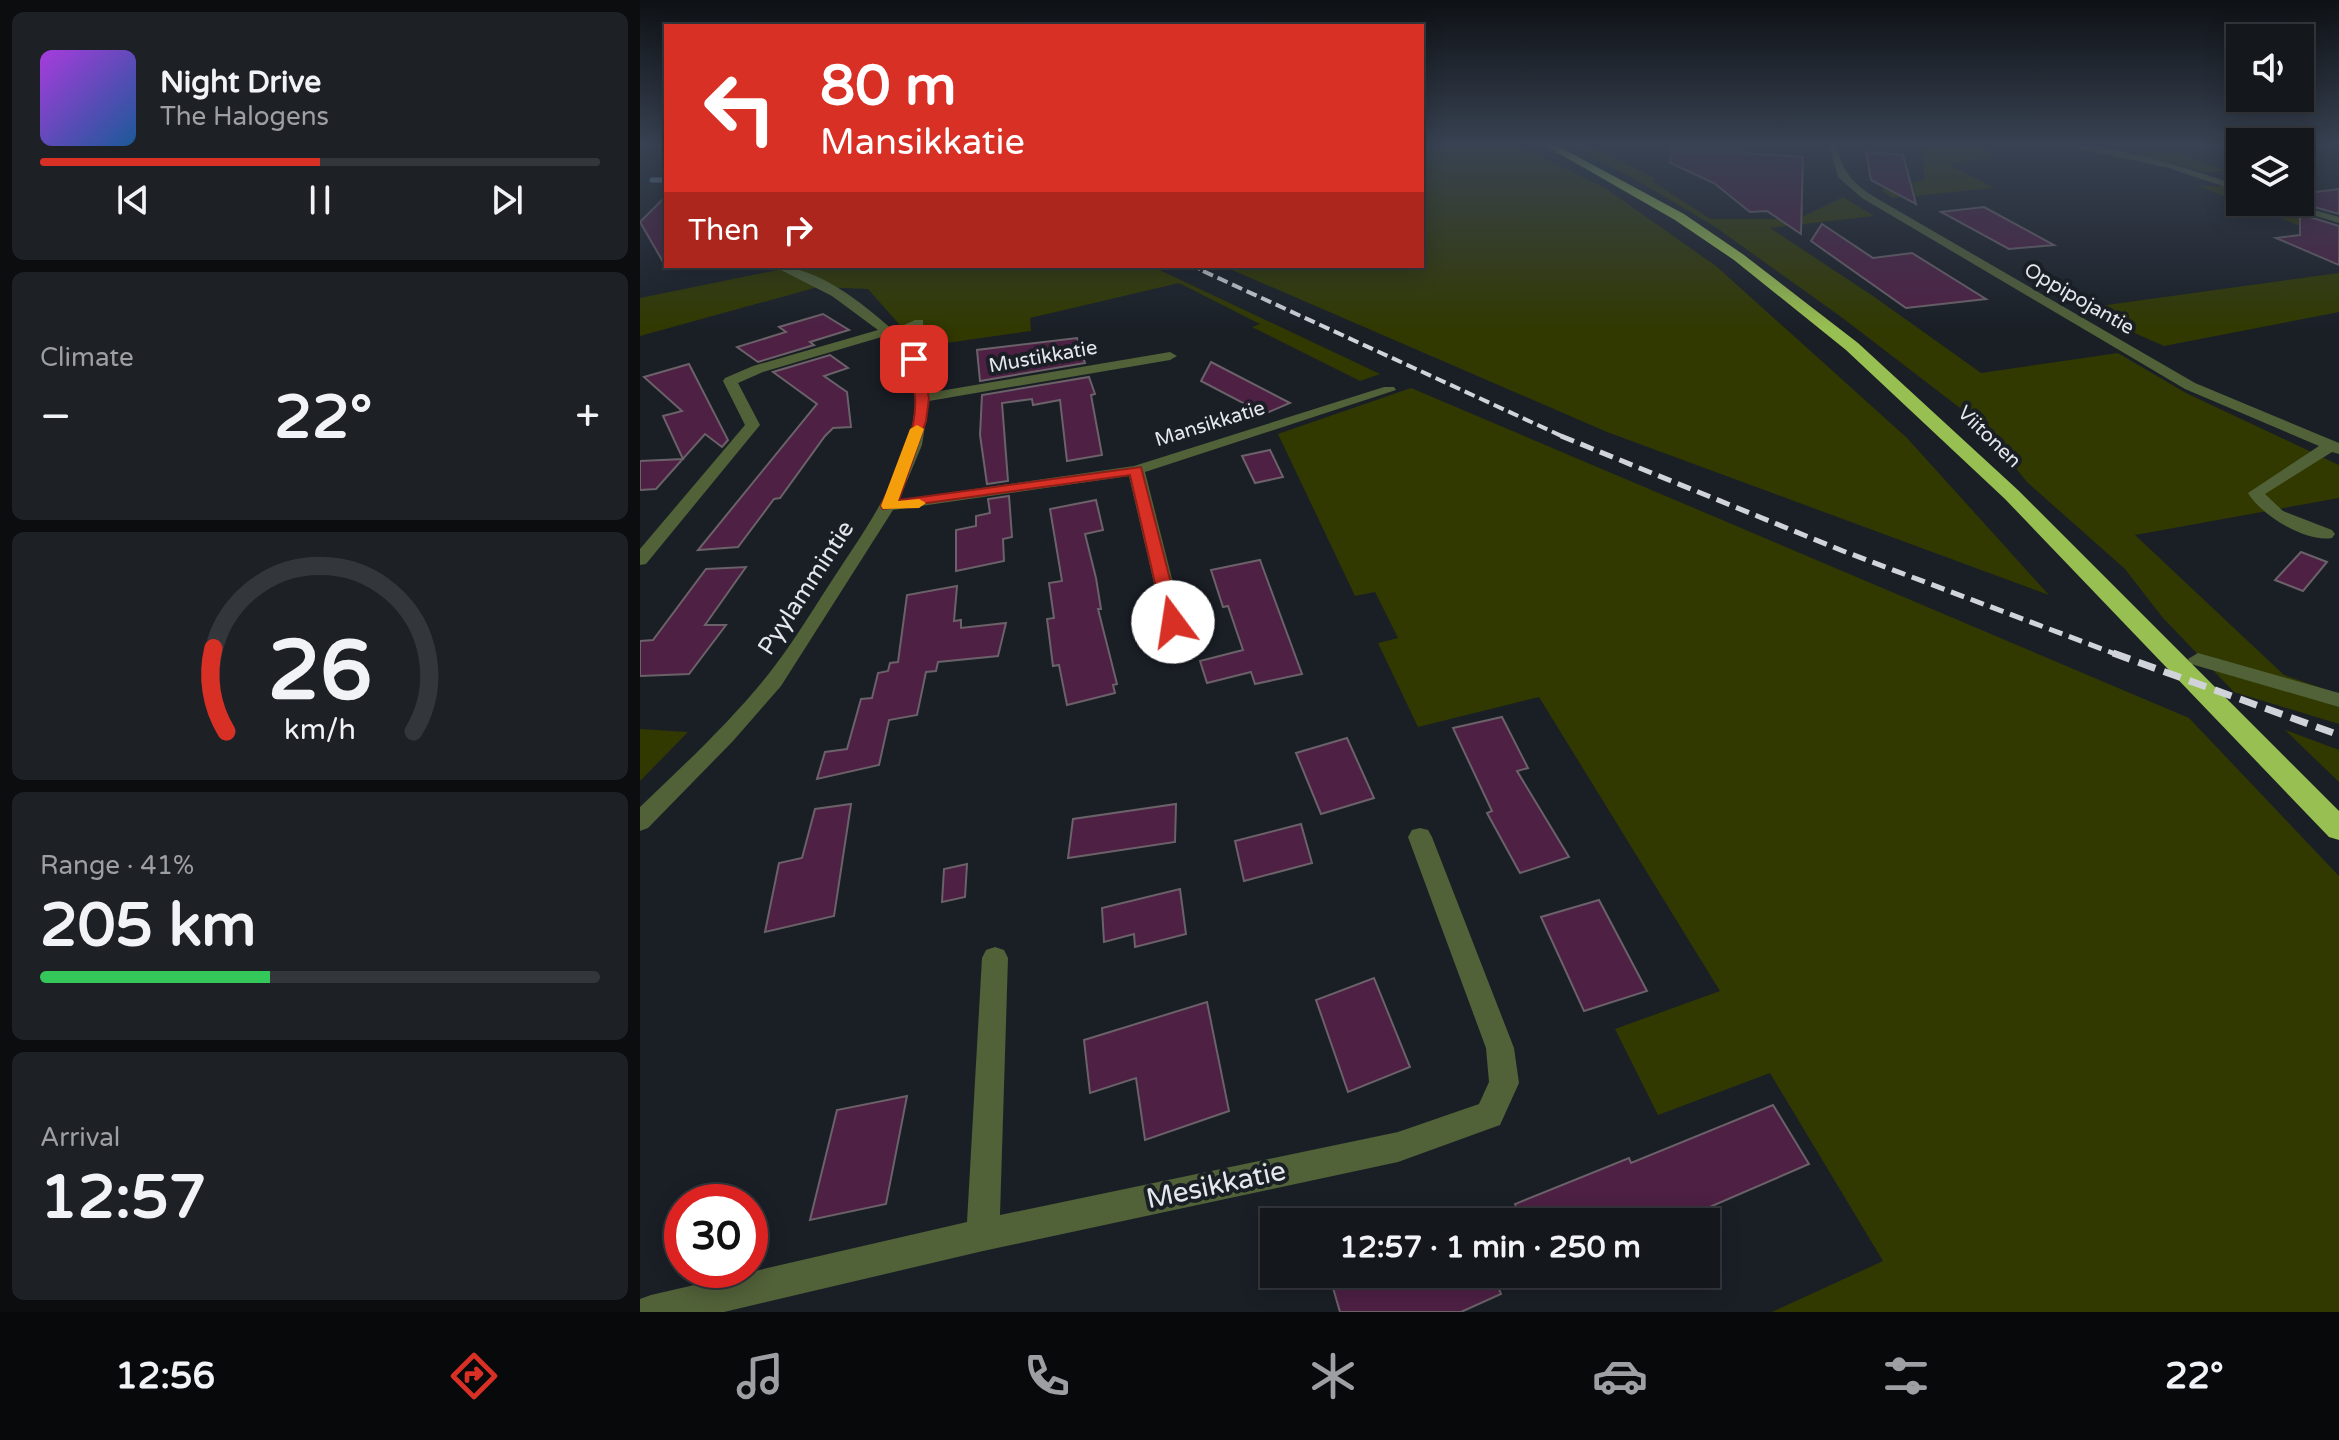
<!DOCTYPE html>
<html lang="en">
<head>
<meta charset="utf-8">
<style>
  body { margin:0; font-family:"Varela Round",sans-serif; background:#1d2025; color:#f1f3f6; height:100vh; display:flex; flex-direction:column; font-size:30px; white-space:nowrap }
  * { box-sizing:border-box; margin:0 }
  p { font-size:26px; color:#9d9fa3 }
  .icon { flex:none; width:44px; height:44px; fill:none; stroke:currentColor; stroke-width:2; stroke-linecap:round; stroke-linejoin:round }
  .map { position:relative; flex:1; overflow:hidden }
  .details { display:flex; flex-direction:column; gap:12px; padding:12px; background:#0b0d0f; width:640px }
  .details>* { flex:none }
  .banner { position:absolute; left:24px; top:24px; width:760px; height:244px; border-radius:0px; box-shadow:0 4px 20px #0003,0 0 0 2px #33363b; background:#d93025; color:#fff; overflow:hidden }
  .controls { position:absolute; left:1586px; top:24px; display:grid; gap:16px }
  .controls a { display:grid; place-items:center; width:88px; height:88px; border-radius:0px; background:#14171c; box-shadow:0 4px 20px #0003,0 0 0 2px #33363b; font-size:40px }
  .speed { position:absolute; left:24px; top:1184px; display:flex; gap:16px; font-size:40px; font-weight:700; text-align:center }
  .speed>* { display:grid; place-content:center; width:104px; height:104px; border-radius:50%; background:#14171c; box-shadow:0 4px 20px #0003,0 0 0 2px #33363b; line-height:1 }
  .speed .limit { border:12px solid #d22; background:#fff; color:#111 }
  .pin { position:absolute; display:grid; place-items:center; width:68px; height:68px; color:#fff; margin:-34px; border-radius:16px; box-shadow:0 4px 12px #0006 }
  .me { position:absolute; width:88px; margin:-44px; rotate:346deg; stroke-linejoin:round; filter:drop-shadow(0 0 6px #0008) }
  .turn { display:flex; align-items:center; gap:28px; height:168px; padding:0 24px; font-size:36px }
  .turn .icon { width:104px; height:104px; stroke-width:2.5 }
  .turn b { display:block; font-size:56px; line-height:68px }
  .then { display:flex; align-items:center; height:76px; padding:0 24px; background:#0003; gap:16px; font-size:30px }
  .big { font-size:60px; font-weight:700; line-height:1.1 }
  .details .widget { flex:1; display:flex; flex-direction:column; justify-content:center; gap:12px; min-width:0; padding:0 28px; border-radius:12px; background:#1d2025 }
  .details .dial { align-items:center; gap:0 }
  .dial svg { height:208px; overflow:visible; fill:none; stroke:#33363b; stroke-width:7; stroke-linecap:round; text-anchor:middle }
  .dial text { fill:#f1f3f6; stroke:none }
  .song { display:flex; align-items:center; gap:24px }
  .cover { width:96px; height:96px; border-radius:12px; background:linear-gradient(135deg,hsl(280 70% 55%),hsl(210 70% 35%)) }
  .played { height:8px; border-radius:4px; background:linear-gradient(90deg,#d93025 50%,#33363b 50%) }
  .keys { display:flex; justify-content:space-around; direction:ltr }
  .heat { display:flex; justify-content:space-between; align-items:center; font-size:44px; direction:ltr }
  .charge { height:12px; border-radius:6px; background:linear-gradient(90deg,#34c759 41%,#33363b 0) }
  .trip { position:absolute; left:620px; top:1208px; width:460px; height:80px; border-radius:0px; background:#14171c; box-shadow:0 4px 20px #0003,0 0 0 2px #33363b; font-weight:700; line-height:80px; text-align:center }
  .dock { display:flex; height:128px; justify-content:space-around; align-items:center; background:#08090b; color:#9d9fa3 }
  .dock .icon { width:56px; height:56px }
  .dock .on { color:#d93025 }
  .dock b { font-size:36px; color:#f1f3f6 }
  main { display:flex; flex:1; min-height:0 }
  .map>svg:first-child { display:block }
  .green { fill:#313901 }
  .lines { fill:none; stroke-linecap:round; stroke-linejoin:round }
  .stream { stroke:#7393b4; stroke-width:5 }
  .building { fill:#4d2044; stroke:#6b6168; stroke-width:2 }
  .minor { fill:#516138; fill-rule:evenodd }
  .highway { fill:#98bf51; fill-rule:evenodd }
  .rail-far3 { stroke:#d0d3d9; stroke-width:3; stroke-dasharray:8 4; stroke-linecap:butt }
  .rail-far2 { stroke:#d0d3d9; stroke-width:4; stroke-dasharray:11 5; stroke-linecap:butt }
  .rail-far1 { stroke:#d0d3d9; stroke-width:5; stroke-dasharray:14 7; stroke-linecap:butt }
  .rail { stroke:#d0d3d9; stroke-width:7; stroke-dasharray:18 9; stroke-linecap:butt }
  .route { fill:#d93025; stroke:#8d1f18; stroke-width:2 }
  .slow { fill:#f59e0b }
  .labels { text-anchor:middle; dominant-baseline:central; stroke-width:8; stroke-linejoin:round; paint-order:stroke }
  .far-street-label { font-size:20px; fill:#e4e7ed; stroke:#1a1f26 }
  .street-label { font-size:24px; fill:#e4e7ed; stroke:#1a1f26 }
  .near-street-label { font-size:28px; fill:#e4e7ed; stroke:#1a1f26 }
</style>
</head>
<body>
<main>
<section class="details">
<div class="widget">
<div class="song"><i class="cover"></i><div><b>Night Drive</b><p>The Halogens</p></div></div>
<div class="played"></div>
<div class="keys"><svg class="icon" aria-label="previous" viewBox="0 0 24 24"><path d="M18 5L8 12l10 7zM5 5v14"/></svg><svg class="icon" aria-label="pause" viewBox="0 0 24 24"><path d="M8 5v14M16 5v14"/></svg><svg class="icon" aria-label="next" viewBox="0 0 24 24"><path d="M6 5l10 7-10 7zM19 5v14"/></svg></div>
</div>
<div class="widget"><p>Climate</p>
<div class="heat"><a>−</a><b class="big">22°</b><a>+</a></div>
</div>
<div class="widget dial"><svg viewBox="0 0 100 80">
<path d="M14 69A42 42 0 1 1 86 69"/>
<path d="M14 69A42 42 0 0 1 9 37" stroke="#d93025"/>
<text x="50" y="56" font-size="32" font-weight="700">26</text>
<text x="50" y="72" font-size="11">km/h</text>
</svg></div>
<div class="widget"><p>Range · 41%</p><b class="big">205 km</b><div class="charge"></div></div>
<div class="widget"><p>Arrival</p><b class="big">12:57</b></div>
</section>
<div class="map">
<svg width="1699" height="1312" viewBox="0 0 1699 1312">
  <rect width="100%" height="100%" fill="#1a1f26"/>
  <!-- green -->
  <g class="green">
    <polygon points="782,146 879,146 965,188 1076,266 1267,438 1409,595 967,432 583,266 782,266"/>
    <polygon points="930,146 948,146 1015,178 1012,181 1070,219 1158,219 1203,197 1234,216 1130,228 1233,296 1341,373 1478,353 1546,393 1699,465 1699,498 1495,535 1644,675 1699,694 1699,724 1594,692 1523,618 1485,569 1387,482 1337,421 1200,316 1074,226 993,178"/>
    <polygon points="1283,146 1343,146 1358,156 1308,164 1354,188 1253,198 1241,190 1284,180"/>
    <polygon points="1523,150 1532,152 1588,171 1566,172 1494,154"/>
    <polygon points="1559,186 1582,186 1600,193 1600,202 1624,202 1665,218 1699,225 1699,252 1676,232"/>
    <polygon points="157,266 511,266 740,374 720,381 612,327 620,324 539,283 390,318 391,331 292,345 266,332 228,289 178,287 0,336 0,298"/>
    <polygon points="1699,273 1699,312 1524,346 1454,315 1452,307"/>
    <polygon points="771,388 1549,718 1699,876 1699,1312 1132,1312 1243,1261 1130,1073 1018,1115 975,1029 1080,991 899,697 778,727 738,643 758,638 735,592 715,596 638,434"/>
    <polygon points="0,729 48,732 0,781"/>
    <polygon points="1645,730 1699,750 1699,782"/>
  </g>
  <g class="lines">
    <!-- stream -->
    <polyline class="stream" points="12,180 26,180"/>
  </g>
  <!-- building -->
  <g class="building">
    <polygon points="1032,146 1103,146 1100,153 1163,157 1161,234 1127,211 1110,212 1074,183 1030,163"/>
    <polygon points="1226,152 1263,155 1276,204 1231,180"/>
    <polygon points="1699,189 1699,214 1660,203 1660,194"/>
    <polygon points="26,196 26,267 0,222"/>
    <polygon points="1344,207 1414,245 1369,249 1301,212"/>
    <polygon points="1660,214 1699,226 1699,265 1636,238 1660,235"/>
    <polygon points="1182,224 1233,258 1272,253 1346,299 1266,308 1171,241"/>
    <polygon points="183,314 209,330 170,342 174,345 118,362 97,347 146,332 139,327"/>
    <polygon points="437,338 445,363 340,381 337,350"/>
    <polygon points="190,355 208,368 184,376 207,392 211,427 193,428 185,436 140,498 134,499 98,547 58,550 177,404 133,372"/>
    <polygon points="571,362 650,403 624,414 561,381"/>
    <polygon points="49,364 88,440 82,447 65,434 16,489 0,490 0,461 43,459 23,416 42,411 4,377"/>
    <polygon points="449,377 455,394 451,395 462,455 427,461 420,400 393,405 392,399 362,403 368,481 347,484 340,435 342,395"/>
    <polygon points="630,450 643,477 615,483 602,456"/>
    <polygon points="369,496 372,537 363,539 364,561 316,571 316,530 336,526 336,516 350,513 348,499"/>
    <polygon points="456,500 463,530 445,534 456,578 461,609 458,609 477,684 473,685 475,693 427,705 419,665 413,666 407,619 414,618 409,583 422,581 410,509"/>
    <polygon points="1661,552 1687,562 1663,591 1635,580"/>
    <polygon points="620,560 662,674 615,684 611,672 567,683 560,661 603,650 588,606 583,607 571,570"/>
    <polygon points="106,567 65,625 86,625 49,674 0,676 0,641 13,640 66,569"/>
    <polygon points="317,586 314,621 321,620 321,628 366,623 358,656 298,662 296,671 286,672 277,715 249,720 239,765 177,779 185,752 207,749 221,699 232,698 238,673 248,671 250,663 258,662 267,595"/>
    <polygon points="862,717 888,768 877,771 929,857 880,873 847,813 852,811 813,728"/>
    <polygon points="707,738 734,798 681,814 656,753"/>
    <polygon points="211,804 194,916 125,932 139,863 162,858 175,809"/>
    <polygon points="536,804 535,842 428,858 433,819"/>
    <polygon points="661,824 672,863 604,881 595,841"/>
    <polygon points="327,864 325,897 302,902 304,869"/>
    <polygon points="540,889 546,934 495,947 494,934 464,942 462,908"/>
    <polygon points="959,900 1007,991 944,1011 901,917"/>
    <polygon points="734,978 770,1067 708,1092 676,1000"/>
    <polygon points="567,1002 589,1111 505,1140 496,1078 450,1093 444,1040"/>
    <polygon points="267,1096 246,1204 170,1220 197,1110"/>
    <polygon points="1133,1105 1169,1164 1035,1222 882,1222 875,1204 989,1158 991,1163"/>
    <polygon points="689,1274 853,1274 861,1294 821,1312 700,1312"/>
  </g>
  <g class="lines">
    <!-- minor -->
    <g class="minor">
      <path d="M1189 146H1197C1203 179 1222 190 1250 206L1555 383 1699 443V454L1692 452 1625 494 1643 511 1692 530 1695 534 1692 538C1666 543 1621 515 1608 493L1679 446 1545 389 1222 198 1198 177Z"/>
      <path d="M1427 146C1485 146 1545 168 1600 186V192L1529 168Z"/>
      <polygon points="1630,202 1646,202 1699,217 1699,223"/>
      <path d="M133 266C177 266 221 302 253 330L275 320H283V326L261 336 280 357 288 393 530 352 537 356 530 360 289 401 282 445 259 500 494 466 744 387H754L756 390 505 472 543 622 533 628 523 622 489 476 253 510 141 686 93 741 8 828 0 831V807C44 765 89 723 127 676 150 647 169 616 189 585 226 527 301 430 266 357 262 348 252 342 245 336L123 372 98 383 120 425 6 564 0 565V549L105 425 83 381 85 378 113 366 238 330 192 296Z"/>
      <polygon points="1558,653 1699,693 1699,707 1551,664 1548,659"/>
      <polygon points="780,828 788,830 792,837 874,1048 879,1083 860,1125 758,1162 343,1251 84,1312 0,1312 0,1299 11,1295 327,1222 342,958 346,950 355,947 364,950 368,958 360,1215 758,1132 839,1104 849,1082 846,1048 768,837 772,830"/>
    </g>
    <!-- highway -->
    <polygon class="highway" points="906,146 918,146 1044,214 1104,255 1218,343 1379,491 1699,811 1699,840 1689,837 1365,499 1206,350 1094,260 1035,220"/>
    <!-- rail-far3 -->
    <polyline class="rail-far3" points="553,266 567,273"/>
    <!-- rail-far2 -->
    <polyline class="rail-far2" points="563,271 926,438"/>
    <!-- rail-far1 -->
    <polyline class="rail-far1" points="921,436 1203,551 1478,655"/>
    <!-- rail -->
    <polyline class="rail" points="1473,653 1699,735"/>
  </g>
  <!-- sky -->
  <linearGradient id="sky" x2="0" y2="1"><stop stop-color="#0e1115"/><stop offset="0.44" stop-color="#384252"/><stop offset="1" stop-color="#384252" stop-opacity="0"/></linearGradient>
  <rect width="1699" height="329" fill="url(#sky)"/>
  <!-- route -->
  <path class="route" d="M274 355 280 359 289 398 286 421 259 500 501 467 541 622 539 626H526L524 622 490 475 243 509 241 506C255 474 278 433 275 397 274 384 270 371 267 359Z"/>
  <!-- slow -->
  <polygon class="slow" points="277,425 284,429 258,501 279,499 286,503 279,508 243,509 241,506 270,429"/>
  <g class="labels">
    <!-- far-street labels -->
    <g class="far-street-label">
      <text transform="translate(1439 299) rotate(30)">Oppipojantie</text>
      <text transform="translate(403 357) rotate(-10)">Mustikkatie</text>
      <text transform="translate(570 424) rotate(-17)">Mansikkatie</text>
      <text transform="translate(1349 437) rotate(44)">Viitonen</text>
    </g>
    <!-- street labels -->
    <g class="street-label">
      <text transform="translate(166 588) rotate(-57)">Pyylammintie</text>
    </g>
    <!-- near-street labels -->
    <g class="near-street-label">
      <text transform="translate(576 1185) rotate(-12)">Mesikkatie</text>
    </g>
  </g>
</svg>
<div class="controls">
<a><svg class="icon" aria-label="sound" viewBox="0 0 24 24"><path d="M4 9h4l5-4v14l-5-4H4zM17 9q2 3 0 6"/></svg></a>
<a><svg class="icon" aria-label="layers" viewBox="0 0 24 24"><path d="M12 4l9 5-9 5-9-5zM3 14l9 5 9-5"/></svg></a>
</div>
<div class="speed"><div class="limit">30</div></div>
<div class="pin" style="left:274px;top:359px;background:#d93025"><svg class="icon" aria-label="arrive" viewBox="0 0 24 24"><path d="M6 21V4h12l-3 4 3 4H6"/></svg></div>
<svg class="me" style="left:533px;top:622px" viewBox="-20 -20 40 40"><circle r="19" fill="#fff"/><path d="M0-13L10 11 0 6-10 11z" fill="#d93025"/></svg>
<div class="trip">12:57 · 1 min · 250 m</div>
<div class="banner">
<div class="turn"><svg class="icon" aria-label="left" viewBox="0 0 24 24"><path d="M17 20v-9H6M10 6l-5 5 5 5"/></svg><div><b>80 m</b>Mansikkatie</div></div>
<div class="then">Then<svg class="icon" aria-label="right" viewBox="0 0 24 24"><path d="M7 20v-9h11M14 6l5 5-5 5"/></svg></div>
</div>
</div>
</main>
<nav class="dock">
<b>12:56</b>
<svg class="icon on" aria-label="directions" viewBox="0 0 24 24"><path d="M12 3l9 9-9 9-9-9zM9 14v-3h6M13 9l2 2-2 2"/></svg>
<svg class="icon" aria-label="music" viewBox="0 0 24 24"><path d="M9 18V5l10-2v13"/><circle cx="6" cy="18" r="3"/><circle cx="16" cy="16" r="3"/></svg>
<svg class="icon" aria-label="phone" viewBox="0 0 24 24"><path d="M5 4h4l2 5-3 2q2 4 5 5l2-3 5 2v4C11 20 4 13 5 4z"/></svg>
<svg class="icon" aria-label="climate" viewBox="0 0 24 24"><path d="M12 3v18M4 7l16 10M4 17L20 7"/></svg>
<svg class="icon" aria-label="car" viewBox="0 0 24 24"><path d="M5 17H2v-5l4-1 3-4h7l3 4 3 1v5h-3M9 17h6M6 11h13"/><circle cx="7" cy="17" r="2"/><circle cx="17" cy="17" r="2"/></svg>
<svg class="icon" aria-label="filters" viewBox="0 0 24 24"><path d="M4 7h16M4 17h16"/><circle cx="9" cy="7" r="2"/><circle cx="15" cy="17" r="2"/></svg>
<b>22°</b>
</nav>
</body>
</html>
